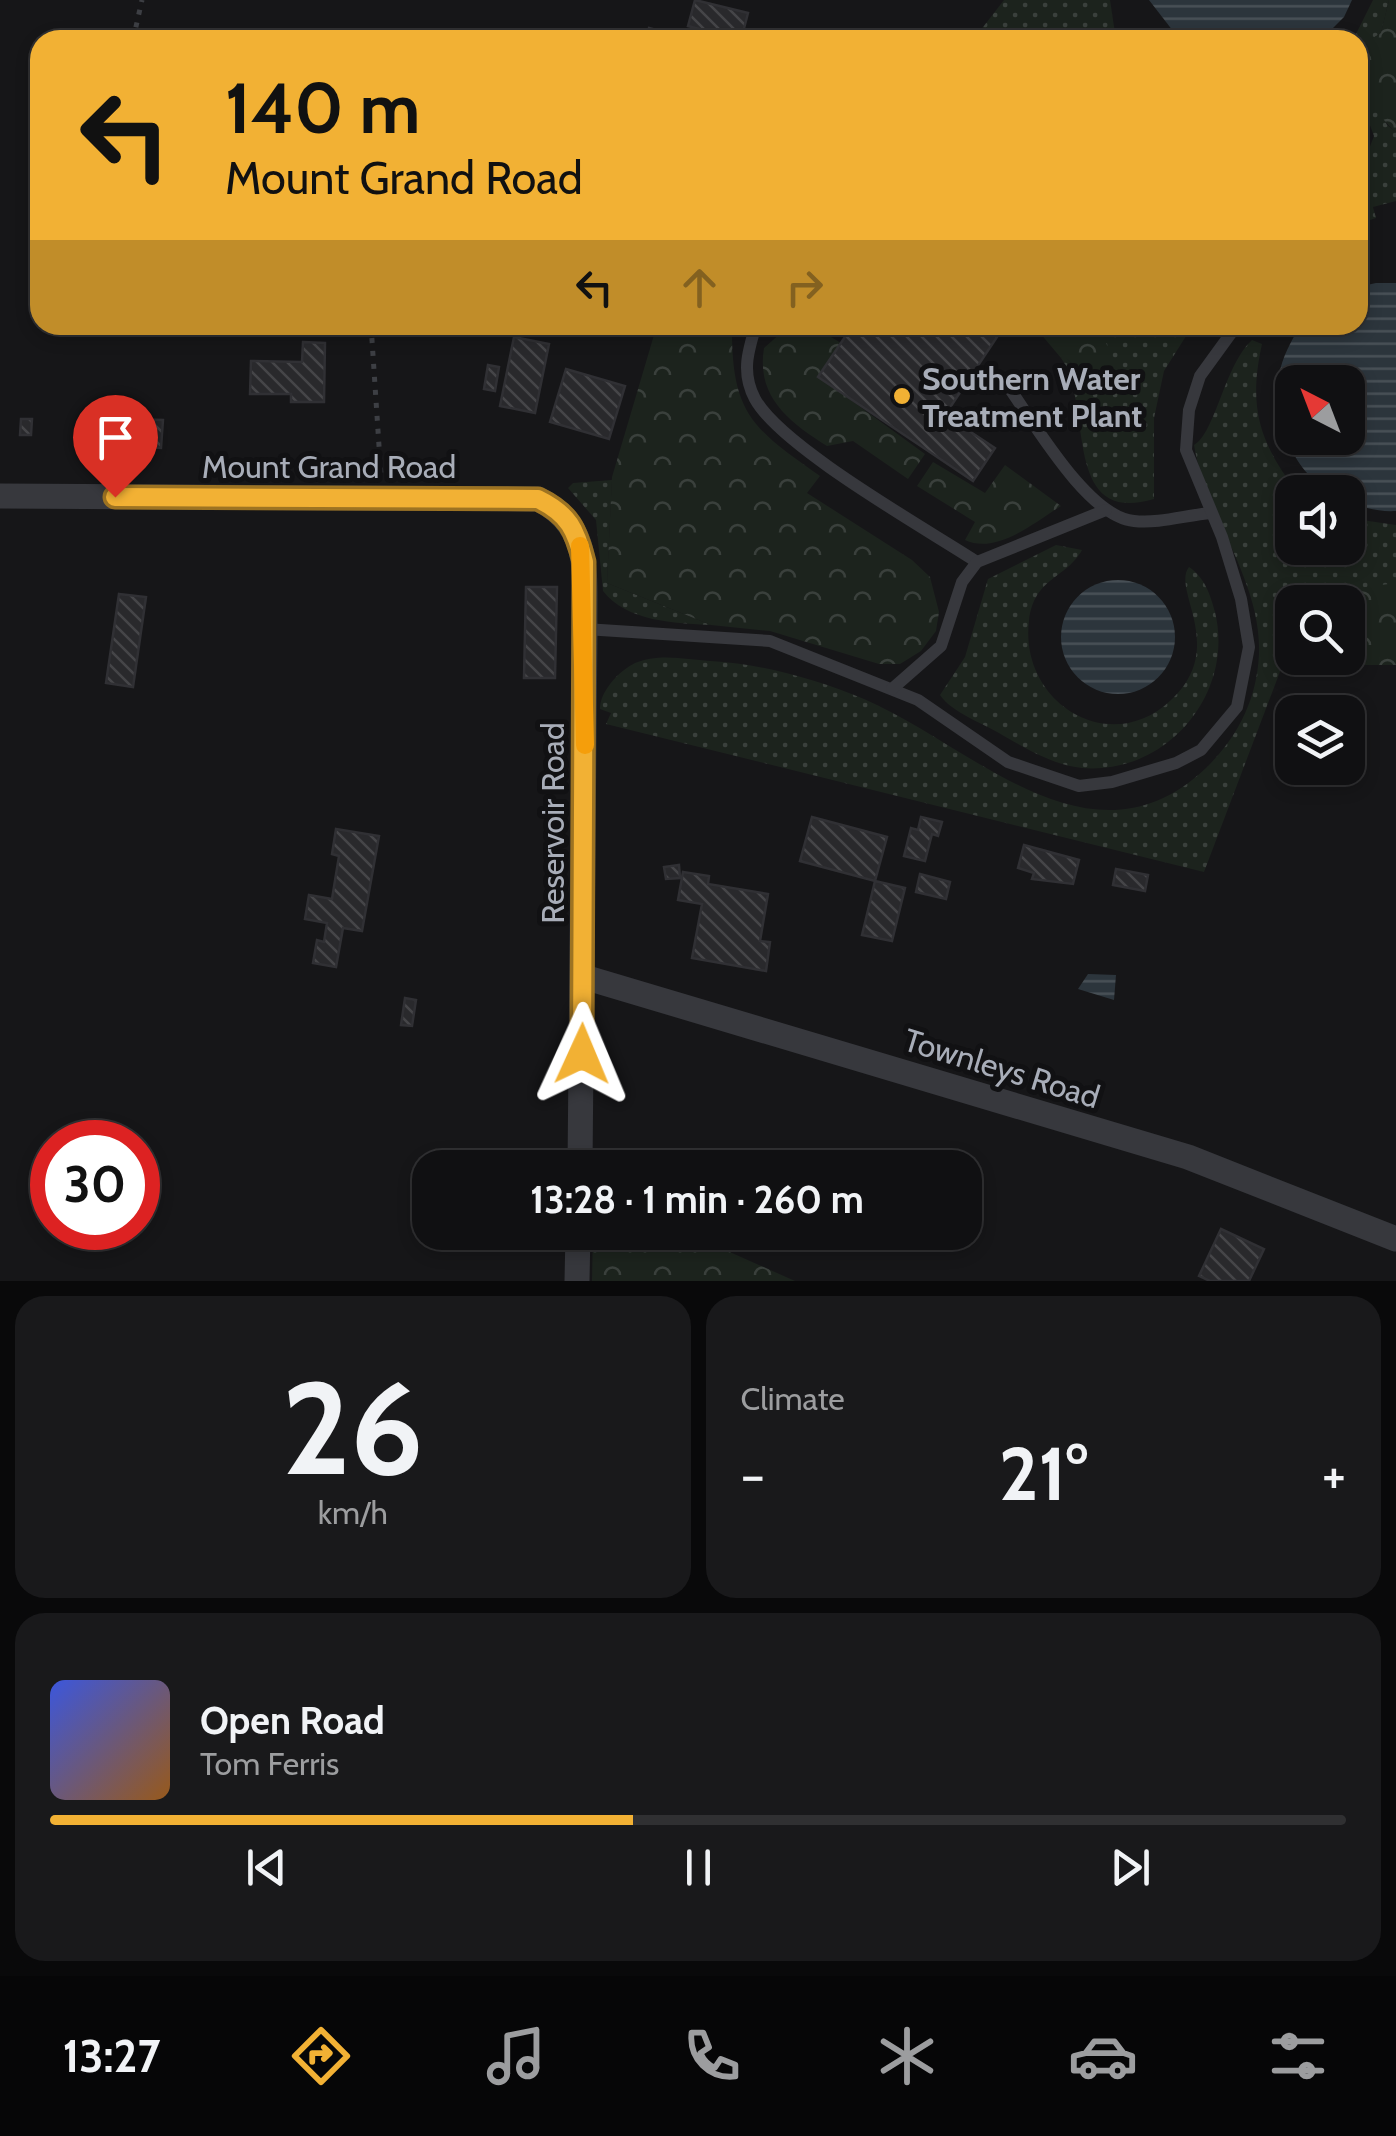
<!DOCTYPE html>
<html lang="en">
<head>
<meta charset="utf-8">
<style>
  body { margin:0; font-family:Cabin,sans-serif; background:#19191b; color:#f1f3f6; height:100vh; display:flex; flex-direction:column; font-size:38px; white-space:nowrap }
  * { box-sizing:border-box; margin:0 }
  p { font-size:32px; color:#9c9d9f }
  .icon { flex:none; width:55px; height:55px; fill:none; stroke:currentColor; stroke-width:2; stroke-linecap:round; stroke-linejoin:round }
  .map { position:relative; height:1281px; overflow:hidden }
  .sheet { display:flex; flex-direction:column; gap:15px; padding:15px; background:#09090a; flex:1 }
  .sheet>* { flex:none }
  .top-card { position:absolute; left:30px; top:30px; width:1338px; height:305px; border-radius:30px; box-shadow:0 5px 15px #0003,0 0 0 2px #303032; background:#f2b134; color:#111; overflow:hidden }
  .needle { width:65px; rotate:318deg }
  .fabs { position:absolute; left:1275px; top:365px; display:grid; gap:20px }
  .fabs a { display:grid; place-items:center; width:90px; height:90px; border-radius:20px; background:#101012; box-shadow:0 5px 15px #0003,0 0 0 2px #303032; font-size:50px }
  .speed { position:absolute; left:30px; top:1120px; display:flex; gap:20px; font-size:50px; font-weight:700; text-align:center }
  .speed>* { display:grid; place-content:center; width:130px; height:130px; border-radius:50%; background:#101012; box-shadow:0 5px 15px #0003,0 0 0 2px #303032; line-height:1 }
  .speed .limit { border:15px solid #d22; background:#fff; color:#111 }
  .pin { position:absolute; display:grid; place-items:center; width:85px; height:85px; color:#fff; margin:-102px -42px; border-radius:50% 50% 50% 0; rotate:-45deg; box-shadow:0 0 10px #0007 }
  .pin .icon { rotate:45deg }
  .me { position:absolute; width:110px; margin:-55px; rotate:1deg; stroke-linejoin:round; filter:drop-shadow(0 0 8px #0008) }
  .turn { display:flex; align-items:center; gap:35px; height:210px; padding:0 30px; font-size:45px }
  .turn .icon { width:130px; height:130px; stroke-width:2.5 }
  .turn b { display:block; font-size:70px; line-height:85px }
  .lanes { display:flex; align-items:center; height:95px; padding:0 30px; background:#0003; justify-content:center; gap:50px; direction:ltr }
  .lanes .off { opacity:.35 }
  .big { font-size:75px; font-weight:700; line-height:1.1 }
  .sheet .widget { flex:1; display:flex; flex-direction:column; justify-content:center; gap:15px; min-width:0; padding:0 35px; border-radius:30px; background:#19191b }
  .sheet .dial { align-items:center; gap:0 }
  .dial b { font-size:130px; line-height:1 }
  .song { display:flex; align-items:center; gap:30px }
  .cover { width:120px; height:120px; border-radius:15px; background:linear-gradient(135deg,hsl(230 70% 55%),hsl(30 70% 35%)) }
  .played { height:10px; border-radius:5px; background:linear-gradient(90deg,#f2b134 45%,#303032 45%) }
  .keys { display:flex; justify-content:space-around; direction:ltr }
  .heat { display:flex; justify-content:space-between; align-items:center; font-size:55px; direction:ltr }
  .sheet .tiles { flex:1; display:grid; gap:15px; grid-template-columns:1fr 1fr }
  .widget:last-child { grid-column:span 2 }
  .trip { position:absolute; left:412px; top:1150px; width:570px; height:100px; border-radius:30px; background:#101012; box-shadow:0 5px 15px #0003,0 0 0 2px #303032; font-weight:700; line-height:100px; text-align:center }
  .tab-bar { display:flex; height:160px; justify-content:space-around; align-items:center; background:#060607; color:#9c9d9f }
  .tab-bar .icon { width:70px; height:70px }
  .tab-bar .current { color:#f2b134 }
  .tab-bar b { font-size:45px; color:#f1f3f6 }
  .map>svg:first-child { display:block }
  .green { fill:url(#green-dots) }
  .forest { fill:url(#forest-crowns) }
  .water { fill:url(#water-rules); fill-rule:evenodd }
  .building { fill:url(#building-back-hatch); stroke:#303034; stroke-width:2.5 }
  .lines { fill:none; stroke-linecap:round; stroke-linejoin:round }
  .path { stroke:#3d3f44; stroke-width:5; stroke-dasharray:5 8; stroke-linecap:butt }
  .lane { stroke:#37383d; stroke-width:12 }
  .street { stroke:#37383d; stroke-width:25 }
  .route-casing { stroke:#9d7322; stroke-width:25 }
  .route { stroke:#f2b134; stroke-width:18 }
  .slow { stroke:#f59e0b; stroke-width:18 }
  .poi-dot { fill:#f2b134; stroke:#111113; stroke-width:4 }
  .labels { text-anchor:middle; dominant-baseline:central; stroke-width:10; stroke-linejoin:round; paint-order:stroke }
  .poi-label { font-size:32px; font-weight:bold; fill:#a8adb8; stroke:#111113; text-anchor:start }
  .street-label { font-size:32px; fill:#a8adb8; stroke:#111113 }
</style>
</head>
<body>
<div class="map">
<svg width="1396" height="1281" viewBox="0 0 1396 1281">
  <defs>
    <pattern id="green-dots" width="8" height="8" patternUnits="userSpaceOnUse" patternTransform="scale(2.5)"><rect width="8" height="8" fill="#1c231d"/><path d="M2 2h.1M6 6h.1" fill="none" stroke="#3a403c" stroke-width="1.8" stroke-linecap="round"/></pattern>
    <pattern id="forest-crowns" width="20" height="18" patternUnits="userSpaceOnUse" patternTransform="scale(2.5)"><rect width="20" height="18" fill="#1c231d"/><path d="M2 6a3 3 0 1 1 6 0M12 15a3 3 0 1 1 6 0" fill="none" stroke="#3a403c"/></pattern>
    <pattern id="water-rules" width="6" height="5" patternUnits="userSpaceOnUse" patternTransform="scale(2.5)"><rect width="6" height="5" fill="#2c353c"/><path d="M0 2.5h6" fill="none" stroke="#485056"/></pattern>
    <pattern id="building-back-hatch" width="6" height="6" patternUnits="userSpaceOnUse" patternTransform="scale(2.5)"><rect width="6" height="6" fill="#29292c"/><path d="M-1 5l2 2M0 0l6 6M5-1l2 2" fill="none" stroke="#454548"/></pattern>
  </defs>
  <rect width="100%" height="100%" fill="#161618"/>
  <!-- green -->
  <g class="green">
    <polygon points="1004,0 1110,0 1116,40 973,40"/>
    <polygon points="1373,0 1389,0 1381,33 1358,48 1358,40 1353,40"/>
    <polygon points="1358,66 1387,125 1396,132 1396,201 1373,207 1376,218 1358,224 1358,149 1369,149 1374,136 1358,93"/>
    <path d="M1100 325H1193L1164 371 1154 418V499C1060 527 1094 403 1061 358L1064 355 1080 373 1105 334Z"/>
    <path d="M1252 340 1262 344C1248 407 1259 442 1297 492H1292V548H1348V518L1396 525V584L1310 595 1307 602H1292V640L1204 872 606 724 611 713 600 709C600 691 619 671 635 663 658 653 686 659 710 661 763 664 815 679 864 699 972 745 1091 877 1206 768 1238 737 1257 699 1259 654 1262 581 1206 516 1194 445 1215 434 1225 364 1252 340Z"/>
    <path d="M612 480 607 583 711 625C675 623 627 622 603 591L596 520 568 488 573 483Z"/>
    <path d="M1056 545 1082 550C1066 579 1034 577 1029 621 1019 702 1109 759 1171 700 1228 647 1171 590 1189 567 1205 578 1210 594 1215 612 1235 694 1166 775 1082 768 1053 765 1029 750 1004 736 985 724 952 713 940 695L965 657 988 579Z"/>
  </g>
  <!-- forest -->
  <g class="forest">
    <path d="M1389 0H1396V132C1374 115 1357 75 1358 47L1381 33Z"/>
    <path d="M657 325H732C731 414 753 429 820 476L807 493 912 560 930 577 939 612 936 631 921 651 900 664H879L770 631 711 625 607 583 612 477Z"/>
    <path d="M790 325 816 328 841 343 819 377 925 454 908 479 853 441 827 446C789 422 756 397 764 348Z"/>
    <polygon points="1045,325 1100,325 1112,360 1103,376 1090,380 1064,356 1061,358 1040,333"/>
    <path d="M933 462 985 493 1005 465 1061 506C1035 522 997 555 965 540L975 522 917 486Z"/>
    <polygon points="1396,583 1396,665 1283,665 1292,640 1292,658 1348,658 1348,602 1307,602 1310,595"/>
    <polygon points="593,1232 687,1233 795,1281 592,1281"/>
  </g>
  <!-- water -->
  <g class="water">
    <polygon points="1149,0 1352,0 1344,17 1321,40 1180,40"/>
    <path d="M1376 283H1396V511C1379 512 1363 508 1348 501V492C1296 492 1273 418 1279 376 1282 357 1291 341 1301 325H1358V287ZM1292 382H1348V438H1292Z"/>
    <circle cx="1118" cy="637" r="57"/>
    <polygon points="1088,974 1116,975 1114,1000 1078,989"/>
  </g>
  <!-- building -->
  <g class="building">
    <polygon points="695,0 748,13 741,40 688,26"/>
    <polygon points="649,28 693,40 646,40"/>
    <polygon points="853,325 1005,325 945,415 995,448 973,481 818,377"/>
    <polygon points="514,337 549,344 535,413 500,406"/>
    <polygon points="303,342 325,343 324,402 291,402 291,394 250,394 251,361 302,362"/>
    <polygon points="488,365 499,367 495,391 484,389"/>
    <polygon points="566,369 625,386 609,439 550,422"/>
    <polygon points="112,405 127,406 125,439 109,438"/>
    <polygon points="21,419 32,419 31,435 20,435"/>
    <polygon points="128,419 163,420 161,448 126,446"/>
    <polygon points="526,587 557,587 555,678 524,678"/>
    <polygon points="119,594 146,597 133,687 106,683"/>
    <polygon points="812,817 887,837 875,881 800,861"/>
    <polygon points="921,817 942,822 938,836 932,834 925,861 904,856 911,828 918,830"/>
    <polygon points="336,829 379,836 362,931 343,928 336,967 313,963 317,940 324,942 327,923 305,919 309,895 332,899 339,856 332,854"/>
    <polygon points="1024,845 1079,860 1073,884 1032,879 1034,873 1018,868"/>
    <polygon points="679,865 680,878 666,879 664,867"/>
    <polygon points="1116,869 1148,875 1145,891 1113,885"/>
    <polygon points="683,872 709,876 708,884 768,894 760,941 770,942 766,971 692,958 702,904 678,900"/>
    <polygon points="920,874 950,882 946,899 916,892"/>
    <polygon points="875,881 905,888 892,941 862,935"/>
    <polygon points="405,998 416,1000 412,1026 401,1025"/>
    <polygon points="1221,1229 1264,1249 1249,1281 1210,1281 1199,1276"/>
  </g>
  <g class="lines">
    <!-- path -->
    <g class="path">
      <polyline points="133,40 142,0"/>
      <polyline points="371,325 381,476"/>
    </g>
    <!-- lane -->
    <g class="lane">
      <path d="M756 325C748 351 741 373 755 399 781 447 925 528 977 562"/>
      <path d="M1005 382C1032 419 1087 517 1134 521 1158 524 1187 515 1211 513"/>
      <polyline points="585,629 770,641 918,700 1008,762 1079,786 1112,782 1176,763 1201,750 1237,707 1249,647 1241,599 1222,537 1186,450 1189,410 1200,376 1237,325"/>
      <polyline points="892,689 941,646 962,582 977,562 1106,510"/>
    </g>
    <!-- street -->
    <g class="street">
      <path d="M0 496 538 499C593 526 584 575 585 629L580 1168"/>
      <polyline points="584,977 1188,1157 1396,1239"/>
      <polyline points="577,1281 578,1232"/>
    </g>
  </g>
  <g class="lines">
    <defs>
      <path id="route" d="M115 497 538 499C569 514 576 530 584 562L582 1054"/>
    </defs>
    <!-- route casing -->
    <use href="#route" class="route-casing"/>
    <!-- route -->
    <use href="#route" class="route"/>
    <!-- slow -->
    <polyline class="slow" points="580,546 585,745"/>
  </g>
  <!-- markers -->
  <circle class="poi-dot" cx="902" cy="396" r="10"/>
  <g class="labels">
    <!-- poi labels -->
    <g class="poi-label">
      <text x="922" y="378">Southern Water<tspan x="922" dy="37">Treatment Plant</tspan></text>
    </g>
    <!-- street labels -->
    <g class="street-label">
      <text x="329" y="466">Mount Grand Road</text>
      <text transform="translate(552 823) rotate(-90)">Reservoir Road</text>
      <text transform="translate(1002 1068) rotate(17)">Townleys Road</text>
    </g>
  </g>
</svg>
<div class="fabs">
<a><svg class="needle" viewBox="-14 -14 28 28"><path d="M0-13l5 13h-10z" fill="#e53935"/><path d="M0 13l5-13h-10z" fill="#9c9d9f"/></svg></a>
<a><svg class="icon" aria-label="sound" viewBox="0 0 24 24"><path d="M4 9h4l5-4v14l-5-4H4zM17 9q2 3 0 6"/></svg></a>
<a><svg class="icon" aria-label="search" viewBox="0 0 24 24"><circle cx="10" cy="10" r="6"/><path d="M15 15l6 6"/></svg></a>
<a><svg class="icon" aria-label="layers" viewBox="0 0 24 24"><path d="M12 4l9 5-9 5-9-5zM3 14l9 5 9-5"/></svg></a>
</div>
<div class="speed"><div class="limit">30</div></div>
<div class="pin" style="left:115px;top:497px;background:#d93025"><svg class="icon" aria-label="arrive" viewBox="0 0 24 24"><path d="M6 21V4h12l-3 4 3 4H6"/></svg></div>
<svg class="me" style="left:582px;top:1054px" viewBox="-20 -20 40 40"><path d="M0-17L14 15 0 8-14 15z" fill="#f2b134" stroke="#fff" stroke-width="4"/></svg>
<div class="trip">13:28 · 1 min · 260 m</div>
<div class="top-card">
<div class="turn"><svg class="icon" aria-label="left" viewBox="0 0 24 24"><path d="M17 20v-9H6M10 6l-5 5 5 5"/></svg><div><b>140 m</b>Mount Grand Road</div></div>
<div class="lanes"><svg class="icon" aria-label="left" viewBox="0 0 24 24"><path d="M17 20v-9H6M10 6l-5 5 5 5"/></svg><svg class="icon off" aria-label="ahead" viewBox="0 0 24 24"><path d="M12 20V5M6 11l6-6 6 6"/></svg><svg class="icon off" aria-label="right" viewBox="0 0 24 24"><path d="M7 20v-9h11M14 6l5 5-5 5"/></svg></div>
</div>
</div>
<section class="sheet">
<div class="tiles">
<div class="widget dial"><b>26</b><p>km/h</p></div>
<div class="widget"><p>Climate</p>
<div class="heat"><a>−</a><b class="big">21°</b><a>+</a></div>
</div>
<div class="widget">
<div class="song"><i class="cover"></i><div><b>Open Road</b><p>Tom Ferris</p></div></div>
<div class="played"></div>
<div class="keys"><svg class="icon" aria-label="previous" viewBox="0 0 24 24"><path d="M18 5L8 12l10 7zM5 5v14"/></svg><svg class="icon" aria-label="pause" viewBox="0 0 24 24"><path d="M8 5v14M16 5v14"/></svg><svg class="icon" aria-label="next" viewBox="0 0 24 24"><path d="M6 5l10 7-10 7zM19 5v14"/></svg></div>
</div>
</div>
</section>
<nav class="tab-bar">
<b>13:27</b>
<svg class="icon current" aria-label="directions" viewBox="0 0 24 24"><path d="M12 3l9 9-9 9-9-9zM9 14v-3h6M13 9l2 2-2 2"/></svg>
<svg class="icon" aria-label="music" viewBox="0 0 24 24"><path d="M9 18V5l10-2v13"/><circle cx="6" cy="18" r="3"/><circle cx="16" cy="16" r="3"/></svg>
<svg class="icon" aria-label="phone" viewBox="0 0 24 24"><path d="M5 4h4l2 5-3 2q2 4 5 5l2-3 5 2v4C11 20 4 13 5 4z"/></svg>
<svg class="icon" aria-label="climate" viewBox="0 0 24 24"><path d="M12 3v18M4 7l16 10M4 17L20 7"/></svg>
<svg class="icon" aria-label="car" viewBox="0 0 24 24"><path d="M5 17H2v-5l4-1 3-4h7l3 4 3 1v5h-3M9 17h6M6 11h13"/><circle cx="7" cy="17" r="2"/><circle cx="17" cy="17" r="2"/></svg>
<svg class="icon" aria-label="filters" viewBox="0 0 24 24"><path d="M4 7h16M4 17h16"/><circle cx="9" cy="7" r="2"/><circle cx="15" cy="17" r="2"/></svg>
</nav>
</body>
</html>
